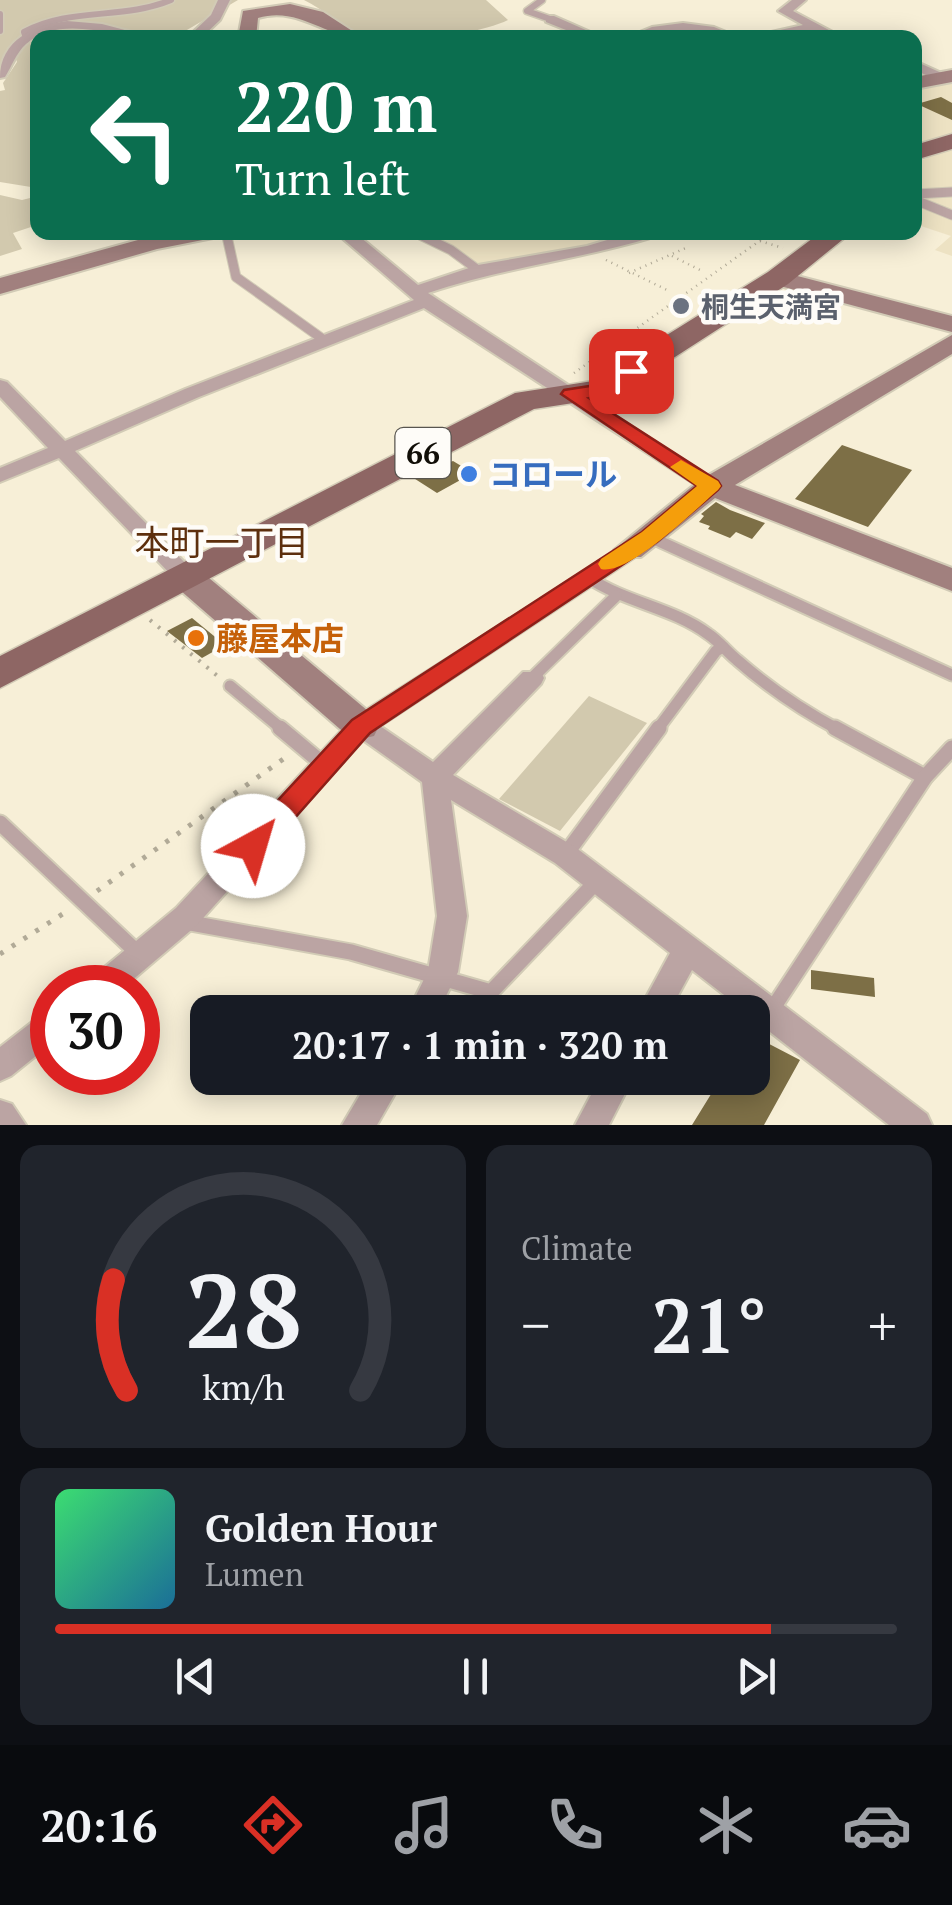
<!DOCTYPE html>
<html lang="en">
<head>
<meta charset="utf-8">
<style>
  body { margin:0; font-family:"PT Serif","Noto Sans JP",serif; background:#20242c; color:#f1f3f6; height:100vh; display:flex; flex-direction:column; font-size:38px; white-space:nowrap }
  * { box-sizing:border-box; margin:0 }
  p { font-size:32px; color:#9ea1a6 }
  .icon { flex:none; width:55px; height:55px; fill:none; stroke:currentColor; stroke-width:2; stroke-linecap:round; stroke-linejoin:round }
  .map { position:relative; height:1125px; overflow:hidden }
  .sheet { display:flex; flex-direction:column; gap:20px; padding:20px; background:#0d0f14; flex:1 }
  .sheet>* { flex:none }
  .banner { position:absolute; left:30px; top:30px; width:892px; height:210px; border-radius:20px; box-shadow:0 5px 25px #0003; background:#0b6e4f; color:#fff; overflow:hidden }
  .speed { position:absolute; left:30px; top:965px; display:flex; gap:20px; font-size:50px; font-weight:700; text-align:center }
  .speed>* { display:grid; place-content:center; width:130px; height:130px; border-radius:50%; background:#171b24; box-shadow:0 5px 25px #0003; line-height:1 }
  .speed .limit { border:15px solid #d22; background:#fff; color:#111 }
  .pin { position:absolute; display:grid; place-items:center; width:85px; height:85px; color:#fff; margin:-42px; border-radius:20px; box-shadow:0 5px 15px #0006 }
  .me { position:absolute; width:110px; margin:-55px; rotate:39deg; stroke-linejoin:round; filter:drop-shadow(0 0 8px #0008) }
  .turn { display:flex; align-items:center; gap:35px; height:210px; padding:0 40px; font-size:45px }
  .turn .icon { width:130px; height:130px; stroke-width:2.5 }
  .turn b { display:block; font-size:70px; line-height:85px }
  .big { font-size:75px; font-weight:700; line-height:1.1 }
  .sheet .card { flex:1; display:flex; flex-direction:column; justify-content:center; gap:15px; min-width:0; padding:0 35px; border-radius:20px; background:#20242c }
  .sheet .dial { align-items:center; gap:0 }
  .dial svg { height:260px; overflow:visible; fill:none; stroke:#363941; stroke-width:7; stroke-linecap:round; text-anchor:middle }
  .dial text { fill:#f1f3f6; stroke:none }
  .song { display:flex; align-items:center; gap:30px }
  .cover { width:120px; height:120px; border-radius:15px; background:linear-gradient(135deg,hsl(140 70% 55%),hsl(200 70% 35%)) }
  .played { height:10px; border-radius:5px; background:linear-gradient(90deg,#d93025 85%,#363941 85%) }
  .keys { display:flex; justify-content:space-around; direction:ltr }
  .heat { display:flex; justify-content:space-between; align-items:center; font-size:55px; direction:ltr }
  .sheet .tiles { flex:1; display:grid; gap:20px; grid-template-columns:1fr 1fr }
  .card:last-child { grid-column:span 2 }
  .trip { position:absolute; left:190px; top:995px; width:580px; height:100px; border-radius:20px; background:#171b24; box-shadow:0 5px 25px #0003; font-weight:700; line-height:100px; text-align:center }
  .tab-bar { display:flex; height:160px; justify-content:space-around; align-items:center; background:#090b0e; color:#9ea1a6 }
  .tab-bar .icon { width:70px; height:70px }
  .tab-bar .active { color:#d93025 }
  .tab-bar b { font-size:45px; color:#f1f3f6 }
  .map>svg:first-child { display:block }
  .built { fill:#ede2c3 }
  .green { fill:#d2c9ae }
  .building { fill:#7d6f46 }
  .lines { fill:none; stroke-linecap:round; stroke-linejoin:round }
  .lane-far3-casing { stroke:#d2cbb6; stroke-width:9 }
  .lane-far2-casing { stroke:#d2cbb6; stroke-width:11 }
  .lane-far1-casing { stroke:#d2cbb6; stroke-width:15 }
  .lane-casing { stroke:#d2cbb6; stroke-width:19 }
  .street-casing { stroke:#d2cbb6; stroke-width:4 }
  .secondary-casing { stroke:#d2cbb6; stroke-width:4 }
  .primary-casing { stroke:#d2cbb6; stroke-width:3 }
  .path-far2 { stroke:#b1aa97; stroke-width:2.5; stroke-dasharray:1 5; stroke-linecap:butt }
  .path-far1 { stroke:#b1aa97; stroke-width:4; stroke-dasharray:2.5 8; stroke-linecap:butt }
  .path { stroke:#b1aa97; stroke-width:5; stroke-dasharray:4 10; stroke-linecap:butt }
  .lane-far3 { stroke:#bba4a3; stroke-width:6 }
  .lane-far2 { stroke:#bba4a3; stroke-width:9 }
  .lane-far1 { stroke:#bba4a3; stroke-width:11 }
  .lane { stroke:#bba4a3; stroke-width:15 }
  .street { fill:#bba4a3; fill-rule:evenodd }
  .secondary { fill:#a1807e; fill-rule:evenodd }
  .primary { fill:#8e6664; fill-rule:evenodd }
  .route { fill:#d93025; stroke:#8d1f18; stroke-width:2.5 }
  .slow { fill:#f59e0b }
  .worship-dot { fill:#6b7280; stroke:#fefcf8; stroke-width:4 }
  .shop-dot { fill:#3f7fe0; stroke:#fefcf8; stroke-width:4 }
  .food-dot { fill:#e8710a; stroke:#fefcf8; stroke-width:4 }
  .labels { text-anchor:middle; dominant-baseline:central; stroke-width:9; stroke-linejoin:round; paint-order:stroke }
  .far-worship-label { font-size:28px; font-weight:bold; fill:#5b616d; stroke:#fefcf8; text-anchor:start }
  .shield { fill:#fefcf8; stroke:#58554f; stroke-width:2.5 }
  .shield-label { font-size:30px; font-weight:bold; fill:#110e07 }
  .shop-label { font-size:32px; font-weight:bold; fill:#366cbe; stroke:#fefcf8; text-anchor:start }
  .food-label { font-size:32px; font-weight:bold; fill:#c56008; stroke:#fefcf8; text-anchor:start }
  .neighbourhood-label { font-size:35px; fill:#5d2f0d; stroke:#fefcf8 }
</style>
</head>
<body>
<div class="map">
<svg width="952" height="1125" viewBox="0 0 952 1125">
  <rect width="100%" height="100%" fill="#f7efd7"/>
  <!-- built -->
  <g class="built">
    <polygon points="952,79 952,134 915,144 915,87"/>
    <polygon points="952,148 952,256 935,250 951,236 915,224 915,163"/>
    <polygon points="418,233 641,233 585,248 483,266"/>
  </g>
  <!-- green -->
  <g class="green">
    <polygon points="0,0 238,0 175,37 38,38 37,188 0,182 0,91 5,90 3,83 17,62 12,47 0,67"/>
    <path d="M304 0H486L508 20C480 34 392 47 364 36 343 27 324 10 304 0Z"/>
    <polygon points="0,195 22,200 38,196 37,225 13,233 22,249 0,256"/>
    <polygon points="589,696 647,723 560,831 499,799"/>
  </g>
  <!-- building -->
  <g class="building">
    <polygon points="941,97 952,103 952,120 917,104"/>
    <polygon points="842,445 912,470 868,527 795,499"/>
    <polygon points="453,461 473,473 437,493 412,477"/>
    <polygon points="716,502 730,510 765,523 752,539 736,532 730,538 708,529 710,526 699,522 704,516 701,514"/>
    <polygon points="192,618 225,645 202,658 167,631"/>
    <polygon points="811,970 874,978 875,997 811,989"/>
    <polygon points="752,1035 800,1060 764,1125 692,1125 721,1078 752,1078"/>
  </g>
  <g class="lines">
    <defs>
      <g id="lane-far3">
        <polyline points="542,0 527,11 550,19"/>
        <polyline points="0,14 0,31"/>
        <path d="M26 38 24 32C70 7 123 20 171 0"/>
      </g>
      <g id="lane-far2">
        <polyline points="915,194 952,192"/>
        <polyline points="915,200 952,215"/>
        <polyline points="226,232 236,277 324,340"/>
        <polyline points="414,232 451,250 478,270"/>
      </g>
      <g id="lane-far1">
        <polyline points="650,537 952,675"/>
        <path d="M589 578C627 603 673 608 708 634 719 641 727 652 737 660 768 687 803 711 839 730"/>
        <polyline points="532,678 616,596"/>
        <polyline points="230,686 283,730"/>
        <polyline points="657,730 716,651 723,647"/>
      </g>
      <g id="lane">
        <polyline points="280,728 323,764"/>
        <polyline points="835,728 925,777"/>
        <polyline points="0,823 141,956"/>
        <polyline points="566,854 659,728"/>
        <polyline points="185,922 351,952 491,992 598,880"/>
        <polyline points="771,1011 925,777 952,748"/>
      </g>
      <g id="street">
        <polygon points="218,0 230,0 220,20 201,38 187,38 211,15"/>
        <path d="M792 0H806L793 11 844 38C832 38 822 32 812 32 792 31 766 38 744 38L803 25 778 11Z"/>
        <polygon points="546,16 554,16 604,38 586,38 546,22"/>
        <path d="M67 21 102 24 155 38C114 38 61 13 26 44 16 53 12 66 5 77L0 78C0 40 34 25 67 21Z"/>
        <polygon points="683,23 714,27 741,38 683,30 625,38 652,27"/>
        <polygon points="915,61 946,75 948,78 941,82 915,70"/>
        <path d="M335 232H354L418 285 478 265 587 246 634 232H654L653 237C578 260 501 268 428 293L722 486 711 492 704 490 424 308 199 397 75 451 193 571 196 576 193 581H177L59 458 0 482V468L48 448 0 397V380L7 382 65 441 185 389 414 300Z"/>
        <polygon points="630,543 638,545 641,550 638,555 380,726 433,762 523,672 541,672 544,678 541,684 453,775 575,847 927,1114 932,1125 889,1125 752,1018 752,1012 746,1012 692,970 669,1012 638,1012 670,953 555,863 451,800 467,916 458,972 438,1012 408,1012 428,971 437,916 422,782 363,740 196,926 123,988 86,988 90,979 176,908 352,719"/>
        <polygon points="52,1011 52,1043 11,1076 0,1081 0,1047 41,1015"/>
        <polygon points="370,1078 404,1078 377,1125 342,1125"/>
        <polygon points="600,1078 633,1078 609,1125 575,1125"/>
        <polygon points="0,1100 12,1104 26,1125 0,1125"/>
      </g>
      <g id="secondary">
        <path d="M290 4 323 12 363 38C325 38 299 6 258 18L256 38H238L243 11Z"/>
        <polygon points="952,70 952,82 915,89 915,77"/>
        <polygon points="167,232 221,232 218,237 157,249 0,294 0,278"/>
        <polygon points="778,271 952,316 952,332 769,283 766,278"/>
        <polygon points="952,335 952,354 735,485 952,568 952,591 715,498 641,557 619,557 614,550 700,480"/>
        <polygon points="185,565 197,568 374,716 379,726 374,736 361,739 348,736 173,584 169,576 173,568"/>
      </g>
      <g id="primary">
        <polygon points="952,134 952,149 915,160 915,145"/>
        <polygon points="821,232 852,232 788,284 613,397 534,409 0,688 0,656 515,393 593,381 768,272"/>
      </g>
    </defs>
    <!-- lane-far3 casing -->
    <use href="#lane-far3" class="lane-far3-casing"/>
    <!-- lane-far2 casing -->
    <use href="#lane-far2" class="lane-far2-casing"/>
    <!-- lane-far1 casing -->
    <use href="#lane-far1" class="lane-far1-casing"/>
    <!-- lane casing -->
    <use href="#lane" class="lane-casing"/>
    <!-- street casing -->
    <use href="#street" class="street-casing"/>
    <!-- secondary casing -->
    <use href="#secondary" class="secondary-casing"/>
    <!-- primary casing -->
    <use href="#primary" class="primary-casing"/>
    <!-- path-far2 -->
    <g class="path-far2">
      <polyline points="760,241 783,248"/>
      <polyline points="672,256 702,271"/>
      <polyline points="606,260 667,290"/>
      <polyline points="629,273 688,247"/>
      <polyline points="574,373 765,237"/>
    </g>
    <!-- path-far1 -->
    <polyline class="path-far1" points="150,620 220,678"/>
    <!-- path -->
    <g class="path">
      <polyline points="97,891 289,755"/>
      <polyline points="0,954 69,910"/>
    </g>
    <!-- lane-far3 -->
    <use href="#lane-far3" class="lane-far3"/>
    <!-- lane-far2 -->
    <use href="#lane-far2" class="lane-far2"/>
    <!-- lane-far1 -->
    <use href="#lane-far1" class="lane-far1"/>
    <!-- lane -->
    <use href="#lane" class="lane"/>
    <!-- street -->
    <use href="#street" class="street"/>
    <!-- secondary -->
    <use href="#secondary" class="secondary"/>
    <!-- primary -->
    <use href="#primary" class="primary"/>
  </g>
  <!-- route -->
  <polygon class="route" points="631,366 638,367 638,375 609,394 589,398 718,481 721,486 718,490 658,541 370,733 263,854 253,857 243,854 239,846 243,838 352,720 642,532 697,486 561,394 564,390 596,385"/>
  <!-- slow -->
  <path class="slow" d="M681 460 718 481 721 486 718 490C696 509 628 576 601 569L598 564 601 559 642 532 697 486 670 467Z"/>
  <!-- markers -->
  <circle class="worship-dot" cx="681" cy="306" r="10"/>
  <circle class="shop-dot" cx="469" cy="474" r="10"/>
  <circle class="food-dot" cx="196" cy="638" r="10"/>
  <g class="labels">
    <!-- far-worship labels -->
    <g class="far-worship-label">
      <text x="701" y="306">桐生天満宮</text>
    </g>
    <!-- shield labels -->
    <rect class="shield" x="395.5" y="428" width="55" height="50" rx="8"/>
    <g class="shield-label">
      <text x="423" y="453">66</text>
    </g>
    <!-- shop labels -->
    <g class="shop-label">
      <text x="489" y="474">コロール</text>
    </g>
    <!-- food labels -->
    <g class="food-label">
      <text x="216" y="638">藤屋本店</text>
    </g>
    <!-- neighbourhood labels -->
    <g class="neighbourhood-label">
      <text x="222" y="542">本町一丁目</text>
    </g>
  </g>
</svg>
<div class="speed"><div class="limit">30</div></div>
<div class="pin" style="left:631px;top:371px;background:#d93025"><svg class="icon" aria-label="arrive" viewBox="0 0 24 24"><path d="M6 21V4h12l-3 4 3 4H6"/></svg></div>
<svg class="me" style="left:253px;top:846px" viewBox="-20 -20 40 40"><circle r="19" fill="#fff"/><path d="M0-13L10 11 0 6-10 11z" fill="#d93025"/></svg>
<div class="trip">20:17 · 1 min · 320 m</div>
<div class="banner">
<div class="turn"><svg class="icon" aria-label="left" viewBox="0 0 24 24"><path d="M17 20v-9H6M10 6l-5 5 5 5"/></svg><div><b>220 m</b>Turn left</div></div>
</div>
</div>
<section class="sheet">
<div class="tiles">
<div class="card dial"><svg viewBox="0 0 100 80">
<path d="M14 69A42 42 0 1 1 86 69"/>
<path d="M14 69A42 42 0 0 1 10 35" stroke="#d93025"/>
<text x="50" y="56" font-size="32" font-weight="700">28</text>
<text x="50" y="72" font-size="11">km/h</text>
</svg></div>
<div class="card"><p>Climate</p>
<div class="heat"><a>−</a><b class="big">21°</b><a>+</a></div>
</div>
<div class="card">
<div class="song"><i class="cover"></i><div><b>Golden Hour</b><p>Lumen</p></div></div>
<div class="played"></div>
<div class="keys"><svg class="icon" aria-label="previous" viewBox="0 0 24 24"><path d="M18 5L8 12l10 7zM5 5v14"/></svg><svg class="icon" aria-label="pause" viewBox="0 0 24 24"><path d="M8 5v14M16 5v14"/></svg><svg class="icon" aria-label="next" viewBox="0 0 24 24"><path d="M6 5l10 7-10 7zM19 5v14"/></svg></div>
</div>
</div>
</section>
<nav class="tab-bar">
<b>20:16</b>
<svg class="icon active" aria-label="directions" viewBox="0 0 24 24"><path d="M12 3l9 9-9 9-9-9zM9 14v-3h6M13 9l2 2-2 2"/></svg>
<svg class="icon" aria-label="music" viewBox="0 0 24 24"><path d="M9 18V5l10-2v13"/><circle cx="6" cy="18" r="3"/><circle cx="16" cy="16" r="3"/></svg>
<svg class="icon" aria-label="phone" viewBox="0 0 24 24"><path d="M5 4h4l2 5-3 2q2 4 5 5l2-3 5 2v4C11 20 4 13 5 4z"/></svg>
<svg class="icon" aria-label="climate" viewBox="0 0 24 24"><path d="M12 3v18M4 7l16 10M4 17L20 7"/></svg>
<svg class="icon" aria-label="car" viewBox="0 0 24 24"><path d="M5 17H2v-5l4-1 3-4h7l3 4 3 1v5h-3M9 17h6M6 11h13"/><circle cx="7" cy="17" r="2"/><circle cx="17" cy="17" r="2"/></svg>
</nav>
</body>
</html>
